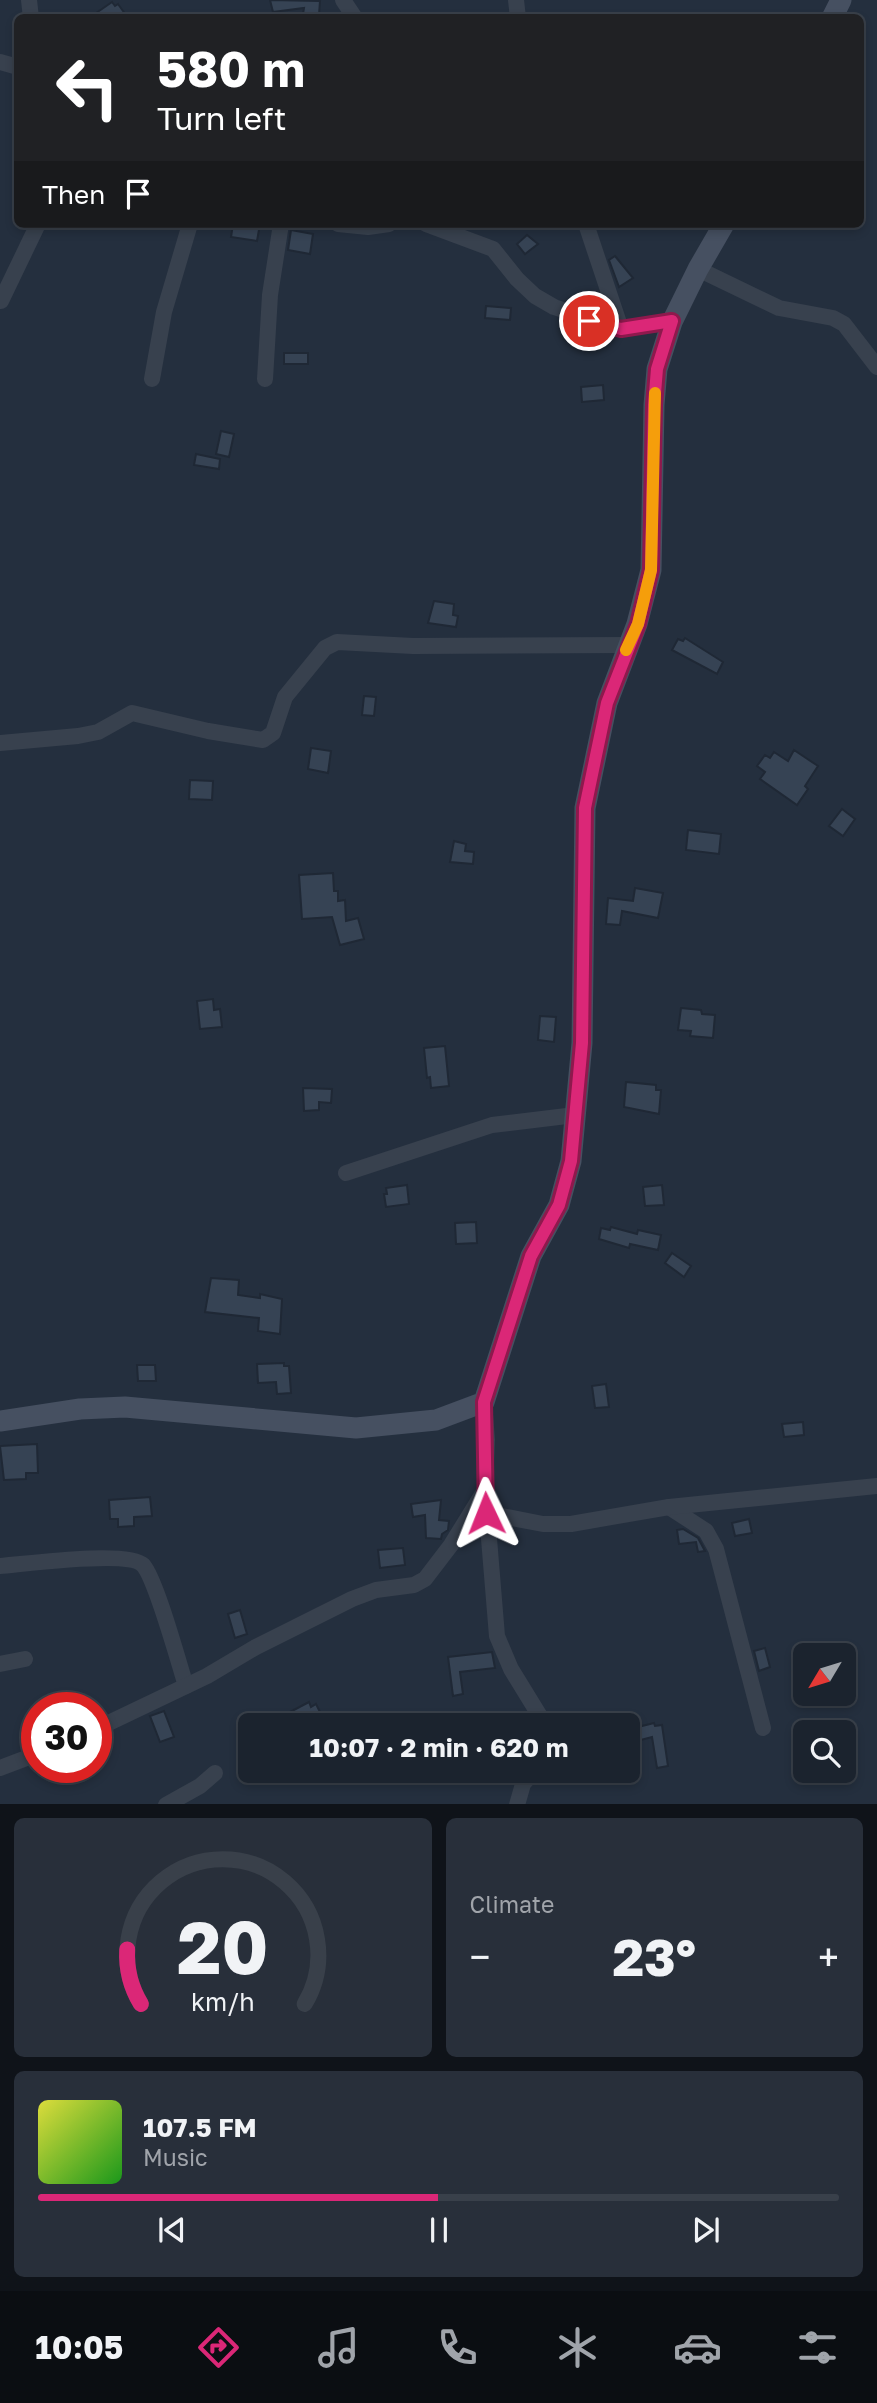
<!DOCTYPE html>
<html lang="en">
<head>
<meta charset="utf-8">
<style>
  body { margin:0; font-family:"Golos Text",sans-serif; background:#282f3a; color:#f1f3f6; height:100vh; display:flex; flex-direction:column; font-size:26px; white-space:nowrap }
  * { box-sizing:border-box; margin:0 }
  p { font-size:23px; color:#a0a4aa }
  .icon { flex:none; width:38px; height:38px; fill:none; stroke:currentColor; stroke-width:2; stroke-linecap:round; stroke-linejoin:round }
  .map { position:relative; height:1804px; overflow:hidden }
  .panel { display:flex; flex-direction:column; gap:14px; padding:14px; background:#0f1319; flex:1 }
  .panel>* { flex:none }
  .banner { position:absolute; left:14px; top:14px; width:850px; height:214px; border-radius:10px; box-shadow:0 4px 10px #0003,0 0 0 2px #39404a; background:#202124; color:#fff; overflow:hidden }
  .needle { width:46px; rotate:232deg }
  .tools { position:absolute; left:793px; top:1643px; display:grid; gap:14px }
  .tools a { display:grid; place-items:center; width:63px; height:63px; border-radius:10px; background:#1b232e; box-shadow:0 4px 10px #0003,0 0 0 2px #39404a; font-size:35px }
  .speed { position:absolute; left:21px; top:1692px; display:flex; gap:14px; font-size:35px; font-weight:700; text-align:center }
  .speed>* { display:grid; place-content:center; width:91px; height:91px; border-radius:50%; background:#1b232e; box-shadow:0 4px 10px #0003,0 0 0 2px #39404a; line-height:1 }
  .speed .limit { border:10px solid #d22; background:#fff; color:#111 }
  .pin { position:absolute; display:grid; place-items:center; width:60px; height:60px; color:#fff; margin:-30px; border:4px solid #fff; border-radius:50%; box-shadow:0 2px 7px #0007 }
  .me { position:absolute; width:77px; margin:-38px; rotate:358deg; stroke-linejoin:round; filter:drop-shadow(0 0 5px #0008) }
  .turn { display:flex; align-items:center; gap:24px; height:147px; padding:0 28px; font-size:32px }
  .turn .icon { width:91px; height:91px; stroke-width:2.5 }
  .turn b { display:block; font-size:49px; line-height:60px }
  .then { display:flex; align-items:center; height:66px; padding:0 28px; background:#0003; gap:14px; font-size:26px }
  .big { font-size:52px; font-weight:700; line-height:1.1 }
  .panel .widget { flex:1; display:flex; flex-direction:column; justify-content:center; gap:10px; min-width:0; padding:0 24px; border-radius:10px; background:#282f3a }
  .panel .dial { align-items:center; gap:0 }
  .dial svg { height:182px; overflow:visible; fill:none; stroke:#39404a; stroke-width:7; stroke-linecap:round; text-anchor:middle }
  .dial text { fill:#f1f3f6; stroke:none }
  .song { display:flex; align-items:center; gap:21px }
  .cover { width:84px; height:84px; border-radius:10px; background:linear-gradient(135deg,hsl(60 70% 55%),hsl(120 70% 35%)) }
  .played { height:7px; border-radius:4px; background:linear-gradient(90deg,#db2777 50%,#39404a 50%) }
  .keys { display:flex; justify-content:space-around; direction:ltr }
  .heat { display:flex; justify-content:space-between; align-items:center; font-size:38px; direction:ltr }
  .panel .tiles { flex:1; display:grid; gap:14px; grid-template-columns:1fr 1fr }
  .widget:last-child { grid-column:span 2 }
  .trip { position:absolute; left:238px; top:1713px; width:402px; height:70px; border-radius:10px; background:#1b232e; box-shadow:0 4px 10px #0003,0 0 0 2px #39404a; font-weight:700; line-height:70px; text-align:center }
  .tab-bar { display:flex; height:112px; justify-content:space-around; align-items:center; background:#0b0e12; color:#a0a4aa }
  .tab-bar .icon { width:49px; height:49px }
  .tab-bar .on { color:#db2777 }
  .tab-bar b { font-size:32px; color:#f1f3f6 }
  .map>svg:first-child { display:block }
  .building { fill:#364354; stroke:#1f2835; stroke-width:2 }
  .lines { fill:none; stroke-linecap:round; stroke-linejoin:round }
  .street { stroke:#38414e; stroke-width:16 }
  .secondary { stroke:#465061; stroke-width:21 }
  .route-casing { stroke:#8e194d; stroke-width:18 }
  .route { stroke:#db2777; stroke-width:12 }
  .slow { stroke:#f59e0b; stroke-width:12 }
</style>
</head>
<body>
<div class="map">
<svg width="877" height="1805" viewBox="0 0 877 1805">
  <rect width="100%" height="100%" fill="#242f3e"/>
  <!-- building -->
  <g class="building">
    <polygon points="270,0 320,1 319,15 303,14 304,8 273,12"/>
    <polygon points="112,2 115,6 118,4 128,18 89,18"/>
    <polygon points="233,224 260,224 257,241 231,237"/>
    <polygon points="291,230 313,234 310,254 288,250"/>
    <polygon points="527,235 538,244 525,254 517,244"/>
    <polygon points="615,256 633,278 619,287 609,260"/>
    <polygon points="486,306 511,308 510,320 485,318"/>
    <rect x="284" y="353" width="24" height="11"/>
    <polygon points="603,385 604,400 582,402 581,387"/>
    <polygon points="221,431 234,434 229,457 216,454"/>
    <polygon points="196,454 220,459 219,469 194,465"/>
    <polygon points="434,601 454,604 453,615 458,616 456,627 428,623"/>
    <polygon points="685,638 723,662 717,674 672,650 678,639 683,641"/>
    <polygon points="364,696 376,697 374,716 362,715"/>
    <polygon points="311,748 331,751 328,773 308,769"/>
    <polygon points="794,750 818,766 805,786 808,789 797,805 760,779 765,772 757,766 765,755 770,758 774,752 788,761"/>
    <polygon points="190,780 213,781 212,800 189,799"/>
    <polygon points="842,809 855,819 843,836 829,826"/>
    <polygon points="688,830 721,834 719,854 686,850"/>
    <polygon points="454,841 466,844 465,851 474,852 473,864 450,862"/>
    <polygon points="333,873 334,891 338,891 338,901 345,900 346,921 358,918 364,939 340,945 332,917 302,919 299,875"/>
    <polygon points="635,888 663,893 658,918 622,911 620,925 606,924 608,898 633,901"/>
    <polygon points="213,999 214,1010 220,1009 222,1027 200,1029 197,1001"/>
    <polygon points="681,1008 701,1010 702,1014 715,1015 713,1038 690,1036 691,1031 678,1030"/>
    <polygon points="540,1016 556,1017 554,1042 538,1040"/>
    <polygon points="445,1046 449,1086 431,1088 430,1077 427,1078 424,1048"/>
    <polygon points="626,1082 656,1085 656,1090 661,1090 659,1114 624,1107"/>
    <polygon points="303,1088 332,1089 331,1103 319,1102 319,1110 304,1111"/>
    <polygon points="407,1185 409,1204 386,1207 384,1194 387,1194 386,1188"/>
    <polygon points="662,1185 664,1205 645,1206 643,1187"/>
    <polygon points="476,1222 477,1243 456,1244 455,1223"/>
    <polygon points="611,1227 637,1234 638,1230 661,1235 658,1250 630,1244 629,1248 599,1239 601,1228 610,1230"/>
    <polygon points="672,1253 691,1266 684,1277 665,1263"/>
    <polygon points="211,1278 239,1280 238,1295 260,1298 260,1294 282,1299 280,1334 258,1331 259,1318 205,1312"/>
    <polygon points="284,1363 284,1366 289,1366 291,1393 277,1394 276,1382 258,1383 257,1364"/>
    <polygon points="137,1365 155,1365 156,1381 138,1381"/>
    <polygon points="606,1384 609,1407 595,1408 592,1386"/>
    <polygon points="803,1422 804,1435 784,1437 782,1424"/>
    <polygon points="37,1444 38,1473 26,1473 26,1479 4,1480 0,1446"/>
    <polygon points="150,1497 152,1516 134,1517 134,1526 118,1527 118,1519 110,1519 109,1500"/>
    <polygon points="441,1500 439,1520 449,1521 448,1530 442,1534 441,1539 426,1538 425,1515 413,1517 411,1504"/>
    <polygon points="749,1519 752,1533 735,1536 732,1523"/>
    <polygon points="683,1529 698,1538 705,1551 698,1552 696,1542 679,1544 677,1530"/>
    <polygon points="403,1548 405,1565 380,1568 378,1550"/>
    <polygon points="240,1610 247,1634 235,1638 228,1614"/>
    <polygon points="765,1648 770,1667 759,1671 754,1651"/>
    <polygon points="492,1652 495,1668 460,1672 463,1694 453,1696 448,1657"/>
    <polygon points="309,1702 311,1707 316,1704 327,1726 297,1726 290,1712"/>
    <polygon points="164,1711 174,1737 160,1742 150,1716"/>
    <polygon points="654,1723 655,1726 662,1725 668,1766 657,1768 652,1737 637,1741 634,1728"/>
  </g>
  <g class="lines">
    <!-- street -->
    <g class="street">
      <polyline points="29,0 31,18"/>
      <polyline points="343,0 355,18"/>
      <polyline points="516,0 518,18"/>
      <polyline points="0,62 18,67"/>
      <polyline points="338,224 368,227 389,224"/>
      <polyline points="426,224 493,249 517,279 535,296 554,307 621,329 672,322"/>
      <polyline points="586,224 621,329"/>
      <polyline points="698,269 779,308 833,318 844,324 877,367"/>
      <polyline points="1,301 38,224"/>
      <polyline points="152,379 164,312 190,224"/>
      <polyline points="265,379 270,295 281,224"/>
      <polyline points="0,743 78,736 98,732 132,713 208,731 263,740 273,733 285,697 325,648 337,642 413,646 628,645"/>
      <polyline points="346,1173 492,1125 575,1115"/>
      <polyline points="484,1402 487,1440 485,1490 497,1636 511,1669 546,1726"/>
      <polyline points="669,1507 706,1531 716,1549 763,1728"/>
      <polyline points="486,1513 543,1524 571,1524 669,1507 877,1486"/>
      <path d="M0 1566C25 1564 128 1550 143 1565 156 1579 179 1664 186 1686"/>
      <polyline points="0,1664 25,1659"/>
      <polyline points="96,1729 207,1676 256,1647 352,1599 376,1590 414,1585 425,1579 451,1545 485,1490"/>
      <polyline points="0,1768 37,1754"/>
      <polyline points="166,1805 200,1786 215,1773"/>
      <polyline points="517,1805 523,1784 534,1771"/>
    </g>
    <!-- secondary -->
    <g class="secondary">
      <polyline points="832,18 841,0"/>
      <polyline points="0,1421 80,1409 125,1407 356,1428 436,1420 484,1402 531,1256 559,1205 571,1161 582,1043 585,808 607,703 637,624 651,570 654,405 657,369 672,322 698,269 724,224"/>
    </g>
  </g>
  <g class="lines">
    <defs>
      <polyline id="route" points="486,1513 484,1402 531,1256 559,1205 571,1161 582,1043 585,808 607,703 638,624 651,570 654,405 657,369 672,321 621,329 589,321"/>
    </defs>
    <!-- route casing -->
    <use href="#route" class="route-casing"/>
    <!-- route -->
    <use href="#route" class="route"/>
    <!-- slow -->
    <polyline class="slow" points="626,650 638,624 651,570 655,393"/>
  </g>
</svg>
<div class="tools">
<a><svg class="needle" viewBox="-14 -14 28 28"><path d="M0-13l5 13h-10z" fill="#e53935"/><path d="M0 13l5-13h-10z" fill="#a0a4aa"/></svg></a>
<a><svg class="icon" aria-label="search" viewBox="0 0 24 24"><circle cx="10" cy="10" r="6"/><path d="M15 15l6 6"/></svg></a>
</div>
<div class="speed"><div class="limit">30</div></div>
<div class="pin" style="left:589px;top:321px;background:#d93025"><svg class="icon" aria-label="arrive" viewBox="0 0 24 24"><path d="M6 21V4h12l-3 4 3 4H6"/></svg></div>
<svg class="me" style="left:486px;top:1513px" viewBox="-20 -20 40 40"><path d="M0-17L14 15 0 8-14 15z" fill="#db2777" stroke="#fff" stroke-width="4"/></svg>
<div class="trip">10:07 · 2 min · 620 m</div>
<div class="banner">
<div class="turn"><svg class="icon" aria-label="left" viewBox="0 0 24 24"><path d="M17 20v-9H6M10 6l-5 5 5 5"/></svg><div><b>580 m</b>Turn left</div></div>
<div class="then">Then<svg class="icon" aria-label="arrive" viewBox="0 0 24 24"><path d="M6 21V4h12l-3 4 3 4H6"/></svg></div>
</div>
</div>
<section class="panel">
<div class="tiles">
<div class="widget dial"><svg viewBox="0 0 100 80">
<path d="M14 69A42 42 0 1 1 86 69"/>
<path d="M14 69A42 42 0 0 1 8 45" stroke="#db2777"/>
<text x="50" y="56" font-size="32" font-weight="700">20</text>
<text x="50" y="72" font-size="11">km/h</text>
</svg></div>
<div class="widget"><p>Climate</p>
<div class="heat"><a>−</a><b class="big">23°</b><a>+</a></div>
</div>
<div class="widget">
<div class="song"><i class="cover"></i><div><b>107.5 FM</b><p>Music</p></div></div>
<div class="played"></div>
<div class="keys"><svg class="icon" aria-label="previous" viewBox="0 0 24 24"><path d="M18 5L8 12l10 7zM5 5v14"/></svg><svg class="icon" aria-label="pause" viewBox="0 0 24 24"><path d="M8 5v14M16 5v14"/></svg><svg class="icon" aria-label="next" viewBox="0 0 24 24"><path d="M6 5l10 7-10 7zM19 5v14"/></svg></div>
</div>
</div>
</section>
<nav class="tab-bar">
<b>10:05</b>
<svg class="icon on" aria-label="directions" viewBox="0 0 24 24"><path d="M12 3l9 9-9 9-9-9zM9 14v-3h6M13 9l2 2-2 2"/></svg>
<svg class="icon" aria-label="music" viewBox="0 0 24 24"><path d="M9 18V5l10-2v13"/><circle cx="6" cy="18" r="3"/><circle cx="16" cy="16" r="3"/></svg>
<svg class="icon" aria-label="phone" viewBox="0 0 24 24"><path d="M5 4h4l2 5-3 2q2 4 5 5l2-3 5 2v4C11 20 4 13 5 4z"/></svg>
<svg class="icon" aria-label="climate" viewBox="0 0 24 24"><path d="M12 3v18M4 7l16 10M4 17L20 7"/></svg>
<svg class="icon" aria-label="car" viewBox="0 0 24 24"><path d="M5 17H2v-5l4-1 3-4h7l3 4 3 1v5h-3M9 17h6M6 11h13"/><circle cx="7" cy="17" r="2"/><circle cx="17" cy="17" r="2"/></svg>
<svg class="icon" aria-label="filters" viewBox="0 0 24 24"><path d="M4 7h16M4 17h16"/><circle cx="9" cy="7" r="2"/><circle cx="15" cy="17" r="2"/></svg>
</nav>
</body>
</html>
